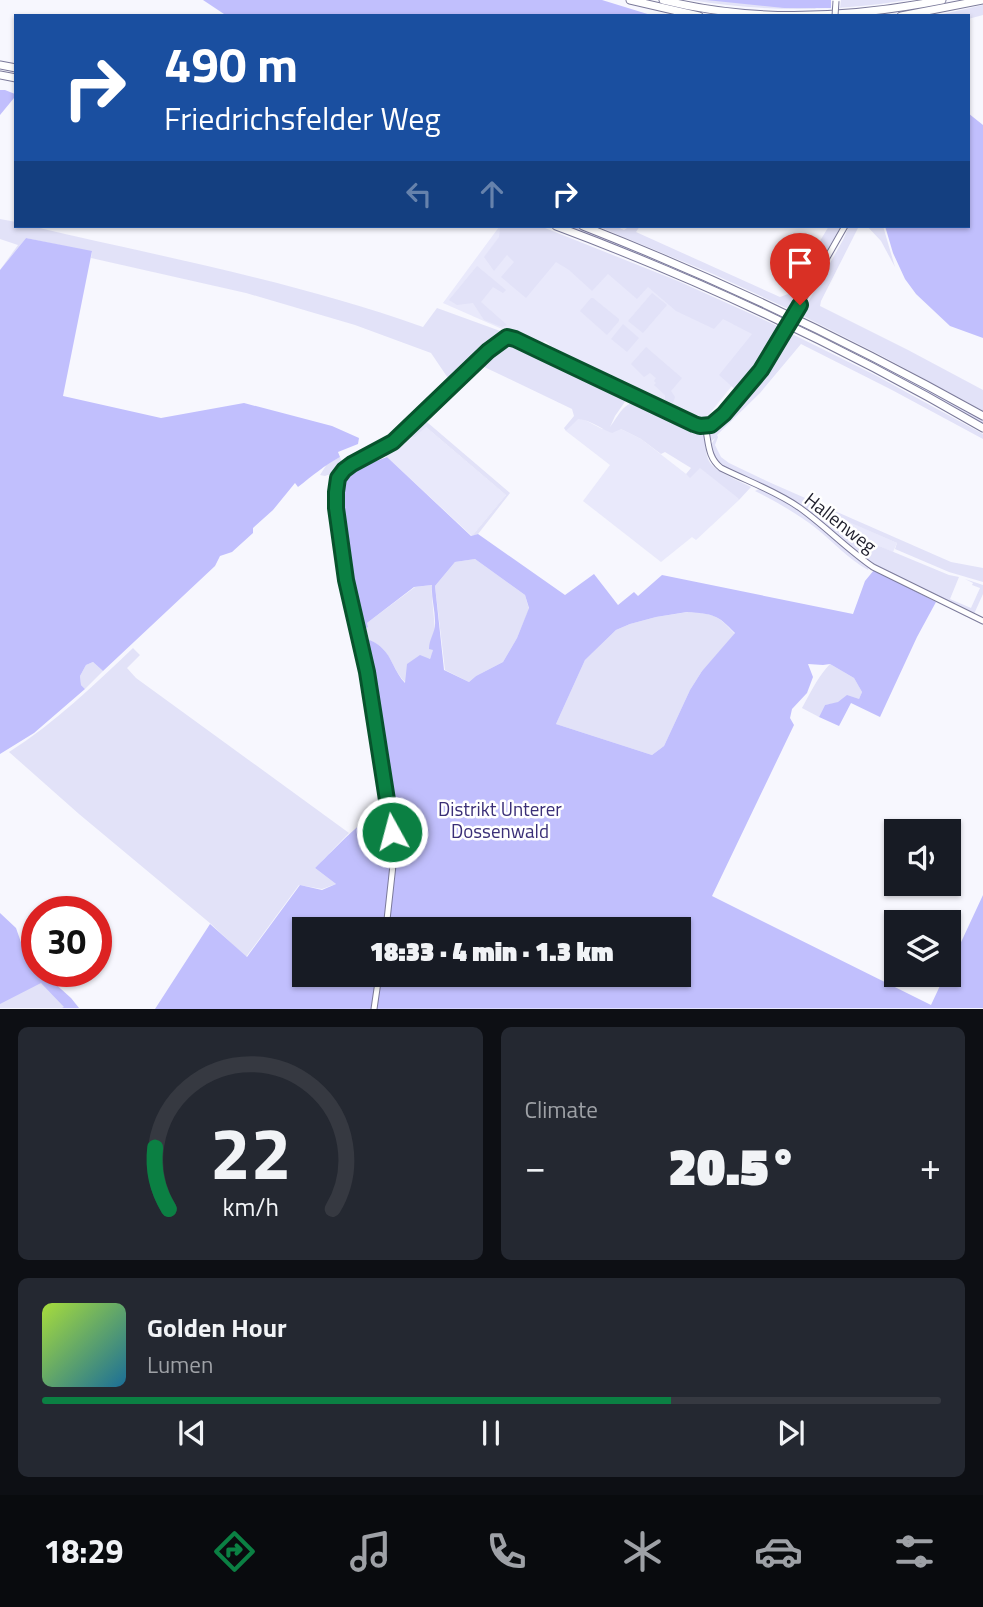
<!DOCTYPE html>
<html lang="en">
<head>
<meta charset="utf-8">
<style>
  body { margin:0; font-family:"Titillium Web",sans-serif; background:#242831; color:#f1f3f6; height:100vh; display:flex; flex-direction:column; font-size:26px; white-space:nowrap }
  * { box-sizing:border-box; margin:0 }
  p { font-size:23px; color:#9ea1a6 }
  .icon { flex:none; width:38px; height:38px; fill:none; stroke:currentColor; stroke-width:2; stroke-linecap:round; stroke-linejoin:round }
  .map { position:relative; height:1009px; overflow:hidden }
  .sheet { display:flex; flex-direction:column; gap:18px; padding:18px; background:#0d0f14; flex:1 }
  .sheet>* { flex:none }
  .guide { position:absolute; left:14px; top:14px; width:956px; height:214px; border-radius:0px; box-shadow:0 2px 5px #0004; background:#1a4fa0; color:#fff; overflow:hidden }
  .tools { position:absolute; left:884px; top:819px; display:grid; gap:14px }
  .tools a { display:grid; place-items:center; width:77px; height:77px; border-radius:0px; background:#171b24; box-shadow:0 2px 5px #0004; font-size:35px }
  .speed { position:absolute; left:21px; top:896px; display:flex; gap:14px; font-size:35px; font-weight:700; text-align:center }
  .speed>* { display:grid; place-content:center; width:91px; height:91px; border-radius:50%; background:#171b24; box-shadow:0 2px 5px #0004; line-height:1 }
  .speed .limit { border:10px solid #d22; background:#fff; color:#111 }
  .pin { position:absolute; display:grid; place-items:center; width:60px; height:60px; color:#fff; margin:-72px -30px; border-radius:50% 50% 50% 0; rotate:-45deg; box-shadow:0 0 7px #0007 }
  .pin .icon { rotate:45deg }
  .me { position:absolute; width:77px; margin:-38px; rotate:353deg; stroke-linejoin:round; filter:drop-shadow(0 0 5px #0008) }
  .turn { display:flex; align-items:center; gap:24px; height:147px; padding:0 35px; font-size:32px }
  .turn .icon { width:91px; height:91px; stroke-width:2.5 }
  .turn b { display:block; font-size:49px; line-height:60px }
  .lanes { display:flex; align-items:center; height:66px; padding:0 35px; background:#0003; justify-content:center; gap:35px; direction:ltr }
  .lanes .off { opacity:.35 }
  .big { font-size:52px; font-weight:800; line-height:1.1 }
  .sheet .tile { flex:1; display:flex; flex-direction:column; justify-content:center; gap:10px; min-width:0; padding:0 24px; border-radius:10px; background:#242831 }
  .sheet .dial { align-items:center; gap:0 }
  .dial svg { height:182px; overflow:visible; fill:none; stroke:#363941; stroke-width:7; stroke-linecap:round; text-anchor:middle }
  .dial text { fill:#f1f3f6; stroke:none }
  .song { display:flex; align-items:center; gap:21px }
  .cover { width:84px; height:84px; border-radius:10px; background:linear-gradient(135deg,hsl(80 70% 55%),hsl(200 70% 35%)) }
  .played { height:7px; border-radius:4px; background:linear-gradient(90deg,#0b8043 70%,#363941 70%) }
  .keys { display:flex; justify-content:space-around; direction:ltr }
  .heat { display:flex; justify-content:space-between; align-items:center; font-size:38px; direction:ltr }
  .sheet .tiles { flex:1; display:grid; gap:18px; grid-template-columns:1fr 1fr }
  .tile:last-child { grid-column:span 2 }
  .trip { position:absolute; left:292px; top:917px; width:399px; height:70px; border-radius:0px; background:#171b24; box-shadow:0 2px 5px #0004; font-weight:800; line-height:70px; text-align:center }
  .dock { display:flex; height:112px; justify-content:space-around; align-items:center; background:#090b0e; color:#9ea1a6 }
  .dock .icon { width:49px; height:49px }
  .dock .selected { color:#0b8043 }
  .dock b { font-size:32px; color:#f1f3f6 }
  .map>svg:first-child { display:block }
  .built { fill:#e9e9fb }
  .green { fill:#e2e2f8 }
  .forest { fill:#c1bffd; fill-rule:evenodd }
  .lines { fill:none; stroke-linecap:round; stroke-linejoin:round }
  .minor-casing { stroke:#7b7a9a; stroke-width:7 }
  .highway-casing { stroke:#7b7a9a; stroke-width:9 }
  .minor { stroke:#fff; stroke-width:5 }
  .highway { stroke:#fff; stroke-width:7 }
  .minor-bridge-casing { stroke:#7b7a9a; stroke-width:7; stroke-linecap:butt }
  .minor-bridge { stroke:#fff; stroke-width:5 }
  .route-casing { stroke:#07532c; stroke-width:18 }
  .route { stroke:#0b8043; stroke-width:12 }
  .labels { text-anchor:middle; dominant-baseline:central; stroke-width:5; stroke-linejoin:round; paint-order:stroke }
  .street-label { font-size:19px; fill:#1f1f2c; stroke:#fff }
  .park-label { font-size:19px; fill:#3a2f77; stroke:#fff }
</style>
</head>
<body>
<div class="map">
<svg width="983" height="1009" viewBox="0 0 983 1009">
  <rect width="100%" height="100%" fill="#f7f7fe"/>
  <!-- built -->
  <g class="built">
    <polygon points="499,227 766,334 731,387 706,418 678,413 548,350 550,345 545,341 539,346 512,333 510,330 505,328 502,329 443,303"/>
    <polygon points="577,419 583,419 602,429 621,429 641,439 690,477 700,467 739,498 739,500 696,540 692,537 661,562 583,501 610,465 566,431"/>
    <polygon points="420,422 506,495 472,536 387,457 394,450 396,445"/>
    <polygon points="827,512 897,543 893,552 819,521 812,515"/>
  </g>
  <!-- green -->
  <g class="green">
    <path d="M690 0H787L818 9 840 8 841 0H908C832 12 766 12 690 0Z"/>
    <polygon points="983,5 983,15 968,19 968,16 934,16"/>
    <path d="M0 219 16 222V226H31C162 257 295 281 423 327L437 308 503 332 497 336 484 350 390 441 394 434 450 381 431 353 355 325 246 293 91 258 92 252 26 238 0 270 18 245 0 239Z"/>
    <polygon points="496,226 540,226 678,281 782,328 763,360 738,392 719,375 752,334 723,319 714,329 676,311 648,287 637,299 608,274 592,291 569,270 556,262 526,298 501,277 514,262 507,255 494,271 484,257 499,237 500,228"/>
    <path d="M565 226H574C714 282 852 345 983 420V424C849 347 709 282 565 226Z"/>
    <polygon points="597,226 615,226 624,230 630,226 640,226 636,232 780,297 788,294 829,226 841,226 793,311 713,274"/>
    <polygon points="849,226 859,226 821,301 820,306 908,350 983,390 983,411 882,356 801,315 843,240"/>
    <polygon points="867,226 883,226 895,267 881,241"/>
    <polygon points="477,266 506,290 503,293 493,287 481,302 507,325 502,327 484,320 473,303 457,305 449,300"/>
    <polygon points="652,293 667,305 643,333 628,321"/>
    <polygon points="591,298 593,298 619,319 619,321 607,335 580,311"/>
    <polygon points="623,324 639,338 627,352 611,339"/>
    <path d="M790 333 875 375 983 434V439L892 390 801 344 760 393 717 435 718 437 715 445 721 457 729 463 771 483 951 562 983 568V582L949 572 895 549 897 543 828 513 819 516 812 515 722 466 714 458 711 445 715 438 708 444 707 434C741 413 769 366 790 333Z"/>
    <path d="M512 341 626 394 627 399 615 416 610 427C620 414 623 402 641 401L701 431C707 439 704 449 708 459 712 471 740 481 751 487L739 500 738 498 700 468 690 478 686 474 691 468 665 452 661 454 641 439 621 429 612 433C601 429 589 419 578 419L566 431 564 428 574 416 572 409 478 364 501 343Z"/>
    <polygon points="646,347 682,378 671,391 675,397 673,403 665,400 665,395 654,385 656,383 654,381 656,378 650,373 644,377 631,364"/>
    <polygon points="421,417 510,493 478,534 472,536 506,495 426,427 414,437 411,437 410,431 396,445 395,450 387,457 383,454 392,449 392,445"/>
    <polygon points="375,443 381,444 380,446 338,471 325,476 320,475 327,464 340,457 342,462 376,446"/>
    <path d="M759 489C802 503 833 542 869 567L868 570C849 559 834 543 817 529 798 514 777 502 755 491Z"/>
    <path d="M819 521 949 575 959 577 950 599 971 608 980 588 972 585 973 583 965 579 983 585V594L974 614C939 597 903 582 871 562 852 550 835 535 819 521Z"/>
    <polygon points="475,559 525,595 529,609 517,638 503,662 476,676 469,682 445,670 435,586 455,562"/>
    <path d="M432 585C430 604 442 645 428 661 422 668 413 673 406 679V683C395 673 392 658 382 648 378 644 372 641 366 638L364 630 368 627 367 623 415 587Z"/>
    <path d="M688 612C714 614 717 614 735 634L702 671 690 690 664 746 652 755 556 724 585 660 616 630 630 624 656 617Z"/>
    <path d="M133 648 140 655 127 668 136 678 349 833 315 868 336 884 322 889 299 885 246 957 211 924 79 814 9 752C55 723 94 685 133 648Z"/>
    <polygon points="93,662 103,671 85,689 81,685 80,676 86,665"/>
    <path d="M830 664 854 678 862 692 859 699 825 705 819 717 802 708C811 692 817 678 830 664Z"/>
    <polygon points="0,923 27,966 73,1008 0,1008"/>
  </g>
  <!-- forest -->
  <g class="forest">
    <polygon points="203,0 602,0 654,16 227,16"/>
    <polygon points="706,0 831,0 831,8 784,8"/>
    <polygon points="0,90 5,90 15,94 14,98 0,115"/>
    <polygon points="968,113 983,125 983,338 950,326 916,294 905,279 893,253 885,226 968,226"/>
    <path d="M26 238 92 251 63 396 161 418 244 403 332 426 359 438 358 444 338 452 340 457C325 465 312 476 298 487L295 483 273 510 253 528V533L232 552 220 556 215 566 103 671 93 662 86 665 80 676 81 685 85 689 34 733 0 754V270Z"/>
    <path d="M387 457 471 536 478 534 565 595 594 574 618 605 634 592 638 596 662 575 853 614 865 581 874 570 936 602 917 637 880 717 851 703 839 726 819 717 825 705 838 702 847 695 859 699 862 692 854 678 830 664 823 665 808 664 813 677 807 693 792 709 790 718 794 725 712 896 931 1005 945 975H948L949 968 983 895V1008L155 1009 210 924 247 957 300 885 322 890 336 884 315 868C338 846 362 818 391 804L369 671 349 580 338 507 340 487 343 478 347 472ZM475 559 525 595 529 608 517 638 503 662 476 676 469 682 444 670 435 586 455 562ZM432 585C431 597 435 609 435 621 436 632 429 638 429 649L433 650 430 659 420 655 407 664 405 683C395 673 392 657 382 648 377 643 372 641 366 638L364 630 368 627 367 623 414 587ZM687 612C713 614 717 614 735 633L702 671 690 690 664 746 652 755 556 724 585 660 616 630 630 624 656 617ZM304 929H679V975H304Z"/>
    <polygon points="0,913 16,928 23,948 37,967 37,971 41,971 71,998 79,1008 62,1008 64,1007 41,983 0,1004"/>
  </g>
  <g class="lines">
    <defs>
      <g id="minor">
        <polyline points="800,305 845,226"/>
        <path d="M705 426C709 442 707 457 721 468 747 481 776 491 800 508 825 526 847 549 873 567L983 621"/>
        <polyline points="386,929 393,865 390,818 367,672 346,580 336,508 337,484 338,478 344,470 393,442 487,351 507,337 540,350 700,426 711,424 724,414 761,370 782,337"/>
        <polyline points="374,1009 379,975"/>
      </g>
      <g id="highway">
        <polyline points="630,0 699,16"/>
        <path d="M663 0C754 23 851 18 942 0"/>
        <polyline points="901,16 983,0"/>
        <polyline points="0,65 16,68"/>
        <polyline points="0,75 16,78"/>
        <path d="M556 226C703 281 847 349 983 428"/>
        <path d="M583 226C721 280 854 344 983 416"/>
      </g>
    </defs>
    <!-- minor casing -->
    <use href="#minor" class="minor-casing"/>
    <!-- highway casing -->
    <use href="#highway" class="highway-casing"/>
    <!-- minor -->
    <use href="#minor" class="minor"/>
    <!-- highway -->
    <use href="#highway" class="highway"/>
    <defs>
      <g id="minor-bridge">
        <polyline points="835,16 836,1"/>
        <polyline points="782,337 800,305"/>
      </g>
    </defs>
    <!-- minor-bridge casing -->
    <use href="#minor-bridge" class="minor-bridge-casing"/>
    <!-- minor-bridge -->
    <use href="#minor-bridge" class="minor-bridge"/>
  </g>
  <g class="lines">
    <defs>
      <polyline id="route" points="392,832 367,672 346,580 336,508 336,492 338,478 344,470 352,464 393,442 488,351 507,337 515,339 540,351 694,424 700,426 711,425 724,414 761,370 800,305"/>
    </defs>
    <!-- route casing -->
    <use href="#route" class="route-casing"/>
    <!-- route -->
    <use href="#route" class="route"/>
  </g>
  <g class="labels">
    <!-- street labels -->
    <g class="street-label">
      <text transform="translate(841 522) rotate(38)">Hallenweg</text>
    </g>
    <!-- park labels -->
    <g class="park-label">
      <text x="500" y="808">Distrikt Unterer<tspan x="500" dy="22">Dossenwald</tspan></text>
    </g>
  </g>
</svg>
<div class="tools">
<a><svg class="icon" aria-label="sound" viewBox="0 0 24 24"><path d="M4 9h4l5-4v14l-5-4H4zM17 9q2 3 0 6"/></svg></a>
<a><svg class="icon" aria-label="layers" viewBox="0 0 24 24"><path d="M12 4l9 5-9 5-9-5zM3 14l9 5 9-5"/></svg></a>
</div>
<div class="speed"><div class="limit">30</div></div>
<div class="pin" style="left:800px;top:305px;background:#d93025"><svg class="icon" aria-label="arrive" viewBox="0 0 24 24"><path d="M6 21V4h12l-3 4 3 4H6"/></svg></div>
<svg class="me" style="left:392px;top:832px" viewBox="-20 -20 40 40"><circle r="17" fill="#0b8043" stroke="#fff" stroke-width="3"/><path d="M0-11L8 9 0 5-8 9z" fill="#fff"/></svg>
<div class="trip">18:33 · 4 min · 1.3 km</div>
<div class="guide">
<div class="turn"><svg class="icon" aria-label="right" viewBox="0 0 24 24"><path d="M7 20v-9h11M14 6l5 5-5 5"/></svg><div><b>490 m</b>Friedrichsfelder Weg</div></div>
<div class="lanes"><svg class="icon off" aria-label="left" viewBox="0 0 24 24"><path d="M17 20v-9H6M10 6l-5 5 5 5"/></svg><svg class="icon off" aria-label="ahead" viewBox="0 0 24 24"><path d="M12 20V5M6 11l6-6 6 6"/></svg><svg class="icon" aria-label="right" viewBox="0 0 24 24"><path d="M7 20v-9h11M14 6l5 5-5 5"/></svg></div>
</div>
</div>
<section class="sheet">
<div class="tiles">
<div class="tile dial"><svg viewBox="0 0 100 80">
<path d="M14 69A42 42 0 1 1 86 69"/>
<path d="M14 69A42 42 0 0 1 8 42" stroke="#0b8043"/>
<text x="50" y="56" font-size="32" font-weight="700">22</text>
<text x="50" y="72" font-size="11">km/h</text>
</svg></div>
<div class="tile"><p>Climate</p>
<div class="heat"><a>−</a><b class="big">20.5°</b><a>+</a></div>
</div>
<div class="tile">
<div class="song"><i class="cover"></i><div><b>Golden Hour</b><p>Lumen</p></div></div>
<div class="played"></div>
<div class="keys"><svg class="icon" aria-label="previous" viewBox="0 0 24 24"><path d="M18 5L8 12l10 7zM5 5v14"/></svg><svg class="icon" aria-label="pause" viewBox="0 0 24 24"><path d="M8 5v14M16 5v14"/></svg><svg class="icon" aria-label="next" viewBox="0 0 24 24"><path d="M6 5l10 7-10 7zM19 5v14"/></svg></div>
</div>
</div>
</section>
<nav class="dock">
<b>18:29</b>
<svg class="icon selected" aria-label="directions" viewBox="0 0 24 24"><path d="M12 3l9 9-9 9-9-9zM9 14v-3h6M13 9l2 2-2 2"/></svg>
<svg class="icon" aria-label="music" viewBox="0 0 24 24"><path d="M9 18V5l10-2v13"/><circle cx="6" cy="18" r="3"/><circle cx="16" cy="16" r="3"/></svg>
<svg class="icon" aria-label="phone" viewBox="0 0 24 24"><path d="M5 4h4l2 5-3 2q2 4 5 5l2-3 5 2v4C11 20 4 13 5 4z"/></svg>
<svg class="icon" aria-label="climate" viewBox="0 0 24 24"><path d="M12 3v18M4 7l16 10M4 17L20 7"/></svg>
<svg class="icon" aria-label="car" viewBox="0 0 24 24"><path d="M5 17H2v-5l4-1 3-4h7l3 4 3 1v5h-3M9 17h6M6 11h13"/><circle cx="7" cy="17" r="2"/><circle cx="17" cy="17" r="2"/></svg>
<svg class="icon" aria-label="filters" viewBox="0 0 24 24"><path d="M4 7h16M4 17h16"/><circle cx="9" cy="7" r="2"/><circle cx="15" cy="17" r="2"/></svg>
</nav>
</body>
</html>
